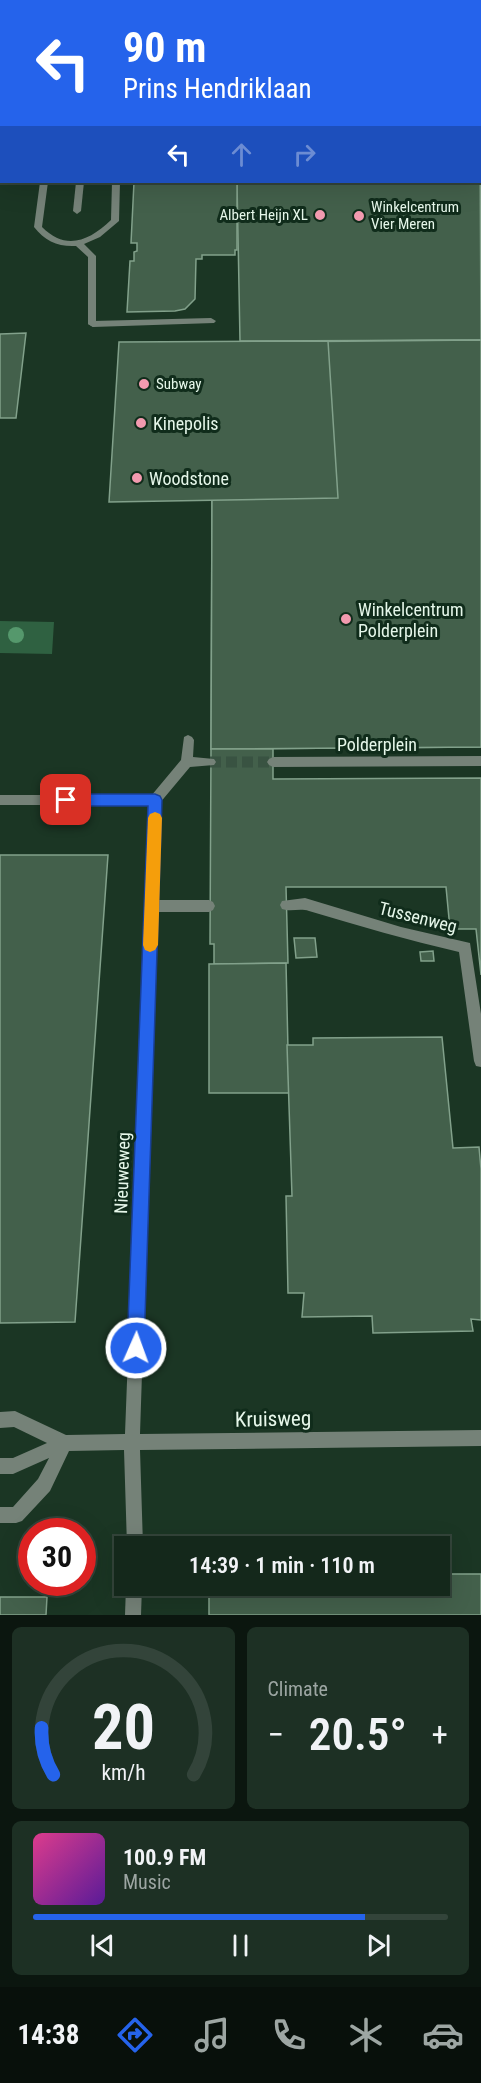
<!DOCTYPE html>
<html lang="en">
<head>
<meta charset="utf-8">
<style>
  body { margin:0; font-family:"Roboto Condensed",sans-serif; background:#1d3024; color:#f1f3f6; height:100vh; display:flex; flex-direction:column; font-size:22px; white-space:nowrap }
  * { box-sizing:border-box; margin:0 }
  p { font-size:20px; color:#9da6a3 }
  .icon { flex:none; width:33px; height:33px; fill:none; stroke:currentColor; stroke-width:2; stroke-linecap:round; stroke-linejoin:round }
  .map { position:relative; height:1615px; overflow:hidden }
  .side { display:flex; flex-direction:column; gap:12px; padding:12px; background:#0b160f; flex:1 }
  .side>* { flex:none }
  .guide { position:absolute; left:0px; top:0px; width:482px; height:183px; box-shadow:0 6px 24px #0002,0 0 0 2px #33443a; background:#2563eb; color:#fff; overflow:hidden }
  .speed { position:absolute; left:18px; top:1518px; display:flex; gap:12px; font-size:30px; font-weight:700; text-align:center }
  .speed>* { display:grid; place-content:center; width:78px; height:78px; border-radius:50%; background:#14281b; box-shadow:0 6px 24px #0002,0 0 0 2px #33443a; line-height:1 }
  .speed .limit { border:9px solid #d22; background:#fff; color:#111 }
  .pin { position:absolute; display:grid; place-items:center; width:51px; height:51px; color:#fff; margin:-26px; border-radius:12px; box-shadow:0 3px 9px #0006 }
  .me { position:absolute; width:66px; margin:-33px; rotate:2deg; stroke-linejoin:round; filter:drop-shadow(0 0 4px #0008) }
  .turn { display:flex; align-items:center; gap:21px; height:126px; padding:0 24px; font-size:27px }
  .turn .icon { width:78px; height:78px; stroke-width:2.5 }
  .turn b { display:block; font-size:42px; line-height:51px }
  .lanes { display:flex; align-items:center; height:57px; padding:0 24px; background:#0003; justify-content:center; gap:30px; direction:ltr }
  .lanes .off { opacity:.35 }
  .big { font-size:45px; font-weight:600; line-height:1.1 }
  .side .widget { flex:1; display:flex; flex-direction:column; justify-content:center; gap:9px; min-width:0; padding:0 21px; border-radius:9px; background:#1d3024 }
  .side .dial { align-items:center; gap:0 }
  .dial svg { height:156px; overflow:visible; fill:none; stroke:#33443a; stroke-width:7; stroke-linecap:round; text-anchor:middle }
  .dial text { fill:#f1f3f6; stroke:none }
  .song { display:flex; align-items:center; gap:18px }
  .cover { width:72px; height:72px; border-radius:9px; background:linear-gradient(135deg,hsl(330 70% 55%),hsl(270 70% 35%)) }
  .played { height:6px; border-radius:3px; background:linear-gradient(90deg,#2563eb 80%,#33443a 80%) }
  .keys { display:flex; justify-content:space-around; direction:ltr }
  .heat { display:flex; justify-content:space-between; align-items:center; font-size:33px; direction:ltr }
  .side .tiles { flex:1; display:grid; gap:12px; grid-template-columns:1fr 1fr }
  .widget:last-child { grid-column:span 2 }
  .trip { position:absolute; left:114px; top:1536px; width:336px; height:60px; border-radius:0px; background:#14281b; box-shadow:0 6px 24px #0002,0 0 0 2px #33443a; font-weight:600; line-height:60px; text-align:center }
  .tab-bar { display:flex; height:96px; justify-content:space-around; align-items:center; background:#08100b; color:#9da6a3 }
  .tab-bar .icon { width:42px; height:42px }
  .tab-bar .on { color:#2563eb }
  .tab-bar b { font-size:27px; color:#f1f3f6 }
  .map>svg:first-child { display:block }
  .green { fill:#2f6141 }
  .building { fill:#43604b; stroke:#82a18b; stroke-width:1.5 }
  .lines { fill:none; stroke-linecap:round; stroke-linejoin:round }
  .pedestrian-tunnel { stroke:#395342; stroke-width:11; stroke-dasharray:11 5; stroke-linecap:butt }
  .service { fill:#758278; fill-rule:evenodd }
  .pedestrian { fill:#758278; fill-rule:evenodd }
  .minor { fill:#758278; fill-rule:evenodd }
  .tertiary { fill:#758278; fill-rule:evenodd }
  .tree { fill:#55986c }
  .route { fill:#2563eb; stroke:#184099; stroke-width:1.5 }
  .slow { fill:#f59e0b }
  .poi-dot { fill:#f29aaf; stroke:#102c1b; stroke-width:2 }
  .labels { text-anchor:middle; dominant-baseline:central; stroke-width:6; stroke-linejoin:round; paint-order:stroke }
  .far-poi-label { font-size:15px; fill:#e6f7ea; stroke:#102c1b; text-anchor:start }
  .poi-label { font-size:18px; fill:#e6f7ea; stroke:#102c1b; text-anchor:start }
  .street-label { font-size:18px; fill:#e6f7ea; stroke:#102c1b }
  .near-street-label { font-size:21px; fill:#e6f7ea; stroke:#102c1b }
</style>
</head>
<body>
<div class="map">
<svg width="481" height="1615" viewBox="0 0 481 1615">
  <rect width="100%" height="100%" fill="#1b3624"/>
  <!-- green -->
  <polygon class="green" points="0,621 54,622 52,654 0,653"/>
  <!-- building -->
  <g class="building">
    <polygon points="480,132 481,340 240,341 237,182 480,182"/>
    <polygon points="134,182 237,182 237,250 235,250 235,255 202,255 202,259 196,259 195,299 185,309 175,311 127,312 130,261 134,261 134,252 137,251 137,243 131,243"/>
    <polygon points="26,333 16,418 0,418 0,334"/>
    <polygon points="481,340 481,747 211,749 212,499 338,498 328,341"/>
    <polygon points="481,340 481,747 211,749 212,499 267,499 262,342"/>
    <polygon points="328,341 338,498 109,502 119,342"/>
    <polygon points="211,749 273,749 273,779 481,778 481,975 476,929 450,929 446,887 286,887 288,963 214,964 214,944 210,944"/>
    <polygon points="0,855 108,855 75,1322 0,1323"/>
    <polygon points="294,938 315,938 317,957 296,958"/>
    <polygon points="433,951 434,961 421,961 420,952"/>
    <polygon points="286,963 289,1093 209,1093 209,964"/>
    <polygon points="442,1037 453,1148 479,1147 481,1169 481,1320 471,1319 473,1331 373,1333 372,1316 302,1317 304,1293 288,1293 286,1196 292,1196 287,1045 313,1045 313,1038"/>
    <polygon points="440,1574 481,1574 481,1615 209,1615 209,1586 341,1586 341,1593 430,1592 429,1586 440,1586"/>
    <polygon points="0,1597 47,1597 46,1615 0,1615"/>
  </g>
  <g class="lines">
    <!-- pedestrian-tunnel -->
    <polyline class="pedestrian-tunnel" points="210,762 273,762"/>
    <!-- service -->
    <g class="service">
      <polygon points="76,182 84,182 81,211 77,214 73,211"/>
      <polygon points="211,318 216,321 214,323 93,327 88,324 93,321"/>
      <path d="M305 898 401 927 470 943 481 1014V1067L476 1066 474 1061 459 952C408 940 359 926 309 911 300 908 291 912 282 909L280 905 282 901Z"/>
      <polygon points="152,900 209,900 213,902 215,906 213,910 209,912 152,912 148,910 146,906 148,902"/>
    </g>
    <!-- pedestrian -->
    <g class="pedestrian">
      <polygon points="188,735 192,737 194,740 193,757 214,759 216,762 214,765 190,767 159,804 151,804 149,800 151,796 181,760 184,737"/>
      <polygon points="481,756 481,766 273,767 269,765 267,762 269,759 273,757"/>
    </g>
    <!-- minor -->
    <g class="minor">
      <path d="M40 182H48L42 227C66 251 89 241 111 220L112 182H120L119 221 100 237 84 244 96 256V326L93 327 88 324V257L76 246C58 247 45 241 34 227Z"/>
      <polygon points="0,795 155,795 159,796 161,800 140,1434 481,1430 481,1446 140,1450 143,1546 127,1546 124,1450 69,1451 50,1491 22,1521 16,1523 0,1523 0,1507 13,1507 38,1479 49,1458 13,1474 0,1474 0,1458 13,1458 47,1443 14,1427 0,1428 0,1412 15,1411 66,1435 125,1434 149,805 0,805"/>
      <polygon points="126,1586 142,1586 141,1615 125,1615"/>
    </g>
    <!-- tertiary -->
    <g class="tertiary">
      <polygon points="0,0 4,2 2,2 2,6"/>
      <rect x="480" y="35" width="1" height="4"/>
      <rect x="0" y="71" width="2" height="4"/>
    </g>
  </g>
  <!-- trees -->
  <circle class="tree" cx="16" cy="635" r="8"/>
  <!-- route -->
  <polygon class="route" points="66,794 155,794 160,796 162,800 144,1348 142,1354 136,1356 130,1354 127,1348 148,806 66,806 62,804 60,800 62,796"/>
  <!-- slow -->
  <polygon class="slow" points="155,812 160,814 162,818 158,945 155,950 150,952 145,950 143,945 148,818 150,814"/>
  <!-- markers -->
  <g class="poi-dot">
    <circle cx="320" cy="215" r="6"/>
    <circle cx="359" cy="216" r="6"/>
    <circle cx="144" cy="384" r="6"/>
    <circle cx="141" cy="423" r="6"/>
    <circle cx="137" cy="478" r="6"/>
    <circle cx="346" cy="619" r="6"/>
  </g>
  <g class="labels">
    <!-- far-poi labels -->
    <g class="far-poi-label">
      <text x="371" y="207">Winkelcentrum<tspan x="371" dy="17">Vier Meren</tspan></text>
      <text x="308" y="215" text-anchor="end">Albert Heijn XL</text>
      <text x="156" y="384">Subway</text>
    </g>
    <!-- poi labels -->
    <g class="poi-label">
      <text x="153" y="423">Kinepolis</text>
      <text x="149" y="478">Woodstone</text>
      <text x="358" y="609">Winkelcentrum<tspan x="358" dy="21">Polderplein</tspan></text>
    </g>
    <!-- street labels -->
    <g class="street-label">
      <text x="377" y="744">Polderplein</text>
      <text transform="translate(418 917) rotate(14)">Tussenweg</text>
      <text transform="translate(122 1173) rotate(-88)">Nieuweweg</text>
    </g>
    <!-- near-street labels -->
    <g class="near-street-label">
      <text transform="translate(273 1419) rotate(-1)">Kruisweg</text>
    </g>
  </g>
</svg>
<div class="speed"><div class="limit">30</div></div>
<div class="pin" style="left:66px;top:800px;background:#d93025"><svg class="icon" aria-label="arrive" viewBox="0 0 24 24"><path d="M6 21V4h12l-3 4 3 4H6"/></svg></div>
<svg class="me" style="left:136px;top:1348px" viewBox="-20 -20 40 40"><circle r="17" fill="#2563eb" stroke="#fff" stroke-width="3"/><path d="M0-11L8 9 0 5-8 9z" fill="#fff"/></svg>
<div class="trip">14:39 · 1 min · 110 m</div>
<div class="guide">
<div class="turn"><svg class="icon" aria-label="left" viewBox="0 0 24 24"><path d="M17 20v-9H6M10 6l-5 5 5 5"/></svg><div><b>90 m</b>Prins Hendriklaan</div></div>
<div class="lanes"><svg class="icon" aria-label="left" viewBox="0 0 24 24"><path d="M17 20v-9H6M10 6l-5 5 5 5"/></svg><svg class="icon off" aria-label="ahead" viewBox="0 0 24 24"><path d="M12 20V5M6 11l6-6 6 6"/></svg><svg class="icon off" aria-label="right" viewBox="0 0 24 24"><path d="M7 20v-9h11M14 6l5 5-5 5"/></svg></div>
</div>
</div>
<section class="side">
<div class="tiles">
<div class="widget dial"><svg viewBox="0 0 100 80">
<path d="M14 69A42 42 0 1 1 86 69"/>
<path d="M14 69A42 42 0 0 1 8 45" stroke="#2563eb"/>
<text x="50" y="56" font-size="32" font-weight="700">20</text>
<text x="50" y="72" font-size="11">km/h</text>
</svg></div>
<div class="widget"><p>Climate</p>
<div class="heat"><a>−</a><b class="big">20.5°</b><a>+</a></div>
</div>
<div class="widget">
<div class="song"><i class="cover"></i><div><b>100.9 FM</b><p>Music</p></div></div>
<div class="played"></div>
<div class="keys"><svg class="icon" aria-label="previous" viewBox="0 0 24 24"><path d="M18 5L8 12l10 7zM5 5v14"/></svg><svg class="icon" aria-label="pause" viewBox="0 0 24 24"><path d="M8 5v14M16 5v14"/></svg><svg class="icon" aria-label="next" viewBox="0 0 24 24"><path d="M6 5l10 7-10 7zM19 5v14"/></svg></div>
</div>
</div>
</section>
<nav class="tab-bar">
<b>14:38</b>
<svg class="icon on" aria-label="directions" viewBox="0 0 24 24"><path d="M12 3l9 9-9 9-9-9zM9 14v-3h6M13 9l2 2-2 2"/></svg>
<svg class="icon" aria-label="music" viewBox="0 0 24 24"><path d="M9 18V5l10-2v13"/><circle cx="6" cy="18" r="3"/><circle cx="16" cy="16" r="3"/></svg>
<svg class="icon" aria-label="phone" viewBox="0 0 24 24"><path d="M5 4h4l2 5-3 2q2 4 5 5l2-3 5 2v4C11 20 4 13 5 4z"/></svg>
<svg class="icon" aria-label="climate" viewBox="0 0 24 24"><path d="M12 3v18M4 7l16 10M4 17L20 7"/></svg>
<svg class="icon" aria-label="car" viewBox="0 0 24 24"><path d="M5 17H2v-5l4-1 3-4h7l3 4 3 1v5h-3M9 17h6M6 11h13"/><circle cx="7" cy="17" r="2"/><circle cx="17" cy="17" r="2"/></svg>
</nav>
</body>
</html>
